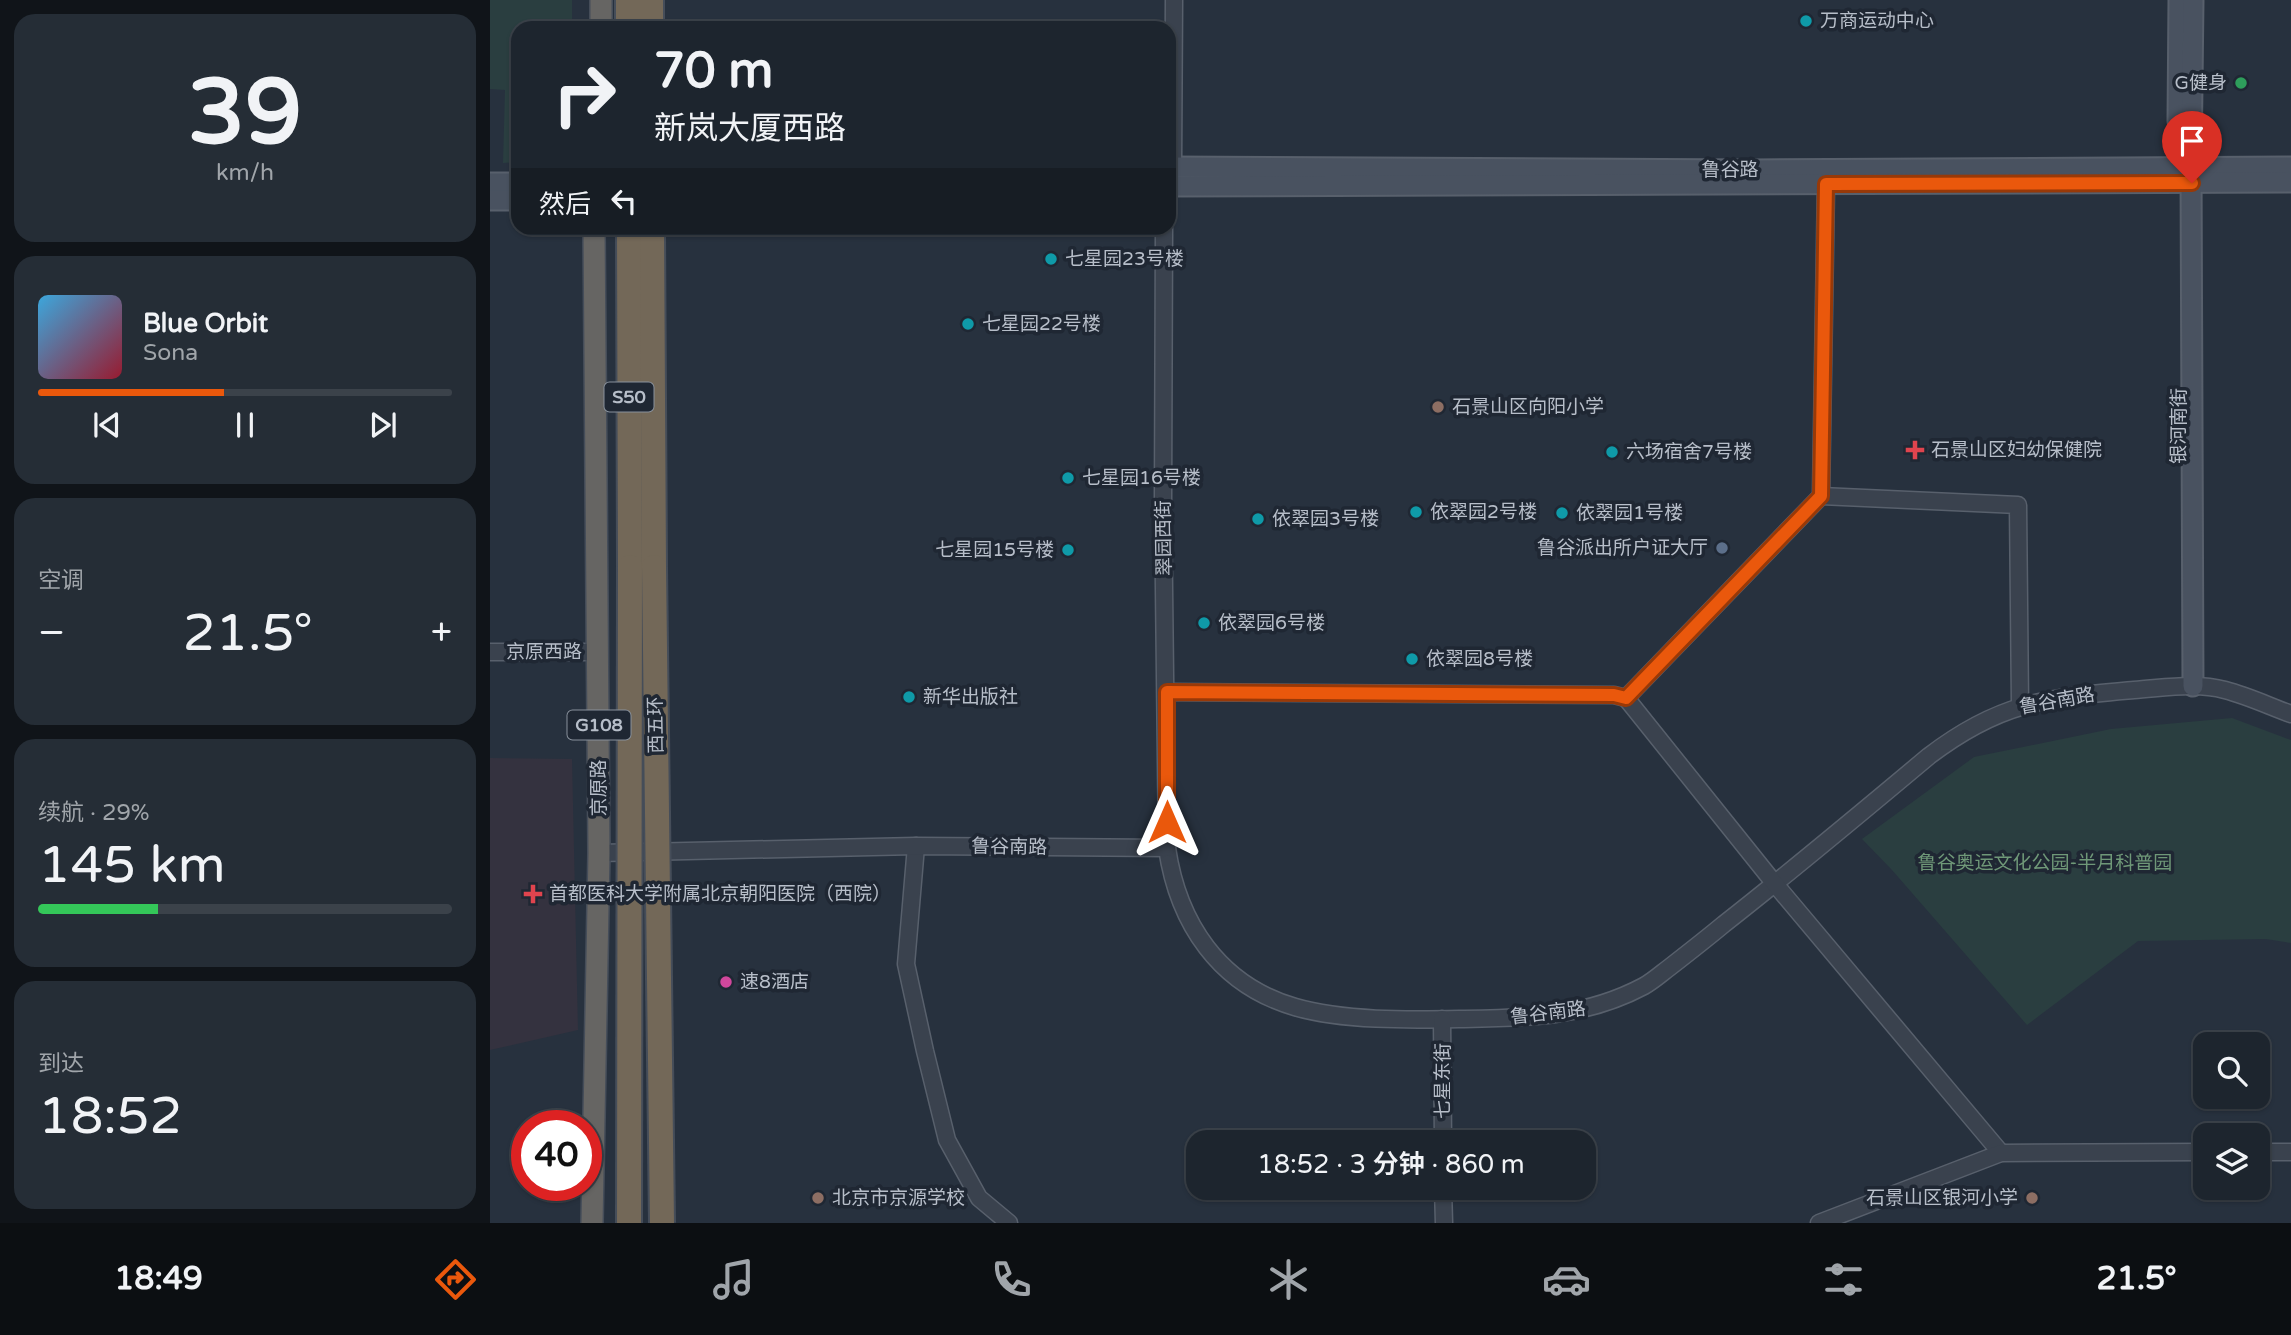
<!DOCTYPE html>
<html lang="zh">
<head>
<meta charset="utf-8">
<style>
  body { margin:0; font-family:"Varela Round","Noto Sans SC",sans-serif; background:#252d36; color:#f1f3f6; height:100vh; display:flex; flex-direction:column; font-size:26px; white-space:nowrap }
  * { box-sizing:border-box; margin:0 }
  p { font-size:23px; color:#a0a5aa }
  .icon { flex:none; width:38px; height:38px; fill:none; stroke:currentColor; stroke-width:2; stroke-linecap:round; stroke-linejoin:round }
  .map { position:relative; flex:1; overflow:hidden }
  .details { display:flex; flex-direction:column; gap:14px; padding:14px; background:#101419; width:490px }
  .details>* { flex:none }
  .top-card { position:absolute; left:21px; top:21px; width:665px; height:214px; border-radius:21px; box-shadow:0 2px 5px #0004,0 0 0 2px #3b424a; background:#1d252e; color:#f1f3f6; overflow:hidden }
  .tools { position:absolute; left:1703px; top:1032px; display:grid; gap:14px }
  .tools a { display:grid; place-items:center; width:77px; height:77px; border-radius:14px; background:#1d252e; box-shadow:0 2px 5px #0004,0 0 0 2px #3b424a; font-size:35px }
  .speed { position:absolute; left:21px; top:1110px; display:flex; gap:14px; font-size:35px; font-weight:700; text-align:center }
  .speed>* { display:grid; place-content:center; width:91px; height:91px; border-radius:50%; background:#1d252e; box-shadow:0 2px 5px #0004,0 0 0 2px #3b424a; line-height:1 }
  .speed .limit { border:10px solid #d22; background:#fff; color:#111 }
  .pin { position:absolute; display:grid; place-items:center; width:60px; height:60px; color:#fff; margin:-72px -30px; border-radius:50% 50% 50% 0; rotate:-45deg; box-shadow:0 0 7px #0007 }
  .pin .icon { rotate:45deg }
  .me { position:absolute; width:77px; margin:-38px; rotate:0deg; stroke-linejoin:round; filter:drop-shadow(0 0 5px #0008) }
  .turn { display:flex; align-items:center; gap:24px; height:147px; padding:0 28px; font-size:32px }
  .turn .icon { width:91px; height:91px; stroke-width:2.5 }
  .turn b { display:block; font-size:49px; line-height:60px }
  .then { display:flex; align-items:center; height:66px; padding:0 28px; background:#0003; gap:14px; font-size:26px }
  .big { font-size:52px; font-weight:600; line-height:1.1 }
  .details .widget { flex:1; display:flex; flex-direction:column; justify-content:center; gap:10px; min-width:0; padding:0 24px; border-radius:21px; background:#252d36 }
  .details .dial { align-items:center; gap:0 }
  .dial b { font-size:91px; line-height:1 }
  .song { display:flex; align-items:center; gap:21px }
  .cover { width:84px; height:84px; border-radius:10px; background:linear-gradient(135deg,hsl(200 70% 55%),hsl(350 70% 35%)) }
  .played { height:7px; border-radius:4px; background:linear-gradient(90deg,#ea580c 45%,#3b424a 45%) }
  .keys { display:flex; justify-content:space-around; direction:ltr }
  .heat { display:flex; justify-content:space-between; align-items:center; font-size:38px; direction:ltr }
  .charge { height:10px; border-radius:5px; background:linear-gradient(90deg,#34c759 29%,#3b424a 0) }
  .trip { position:absolute; left:696px; top:1130px; width:410px; height:70px; border-radius:21px; background:#1d252e; box-shadow:0 2px 5px #0004,0 0 0 2px #3b424a; font-weight:600; line-height:70px; text-align:center }
  .menu { display:flex; height:112px; justify-content:space-around; align-items:center; background:#0c0f12; color:#a0a5aa }
  .menu .icon { width:49px; height:49px }
  .menu .active { color:#ea580c }
  .menu b { font-size:32px; color:#f1f3f6 }
  main { display:flex; flex:1; min-height:0 }
  .map>svg:first-child { display:block }
  .medical { fill:#34323f }
  .green { fill:#2a3e40 }
  .lines { fill:none; stroke-linecap:round; stroke-linejoin:round }
  .tertiary-casing { stroke:#58606c; stroke-width:19 }
  .secondary-casing { stroke:#58606c; stroke-width:23 }
  .trunk-casing { stroke:#454d59; stroke-width:24 }
  .motorway-casing { stroke:#454d59; stroke-width:28 }
  .tertiary { stroke:#3a424e; stroke-width:16 }
  .secondary { stroke:#495260; stroke-width:19 }
  .trunk { stroke:#666563; stroke-width:21 }
  .motorway { stroke:#736858; stroke-width:24 }
  .motorway-bridge-casing { stroke:#454d59; stroke-width:28; stroke-linecap:butt }
  .motorway-bridge { stroke:#736858; stroke-width:24 }
  .route-casing { stroke:#983908; stroke-width:18 }
  .route { stroke:#ea580c; stroke-width:12 }
  .culture-dot { fill:#0f9aa8; stroke:#1f2733; stroke-width:2.5 }
  .leisure-dot { fill:#2e9e5b; stroke:#1f2733; stroke-width:2.5 }
  .education-dot { fill:#8d6e63; stroke:#1f2733; stroke-width:2.5 }
  .health-dot { fill:#e0444e; stroke:#1f2733; stroke-width:2.5 }
  .service-dot { fill:#5c6f8a; stroke:#1f2733; stroke-width:2.5 }
  .hotel-dot { fill:#d1479c; stroke:#1f2733; stroke-width:2.5 }
  .labels { text-anchor:middle; dominant-baseline:central; stroke-width:7; stroke-linejoin:round; paint-order:stroke }
  .shield { fill:#1f2733; stroke:#89919c; stroke-width:2 }
  .shield-label { font-size:18px; font-weight:bold; fill:#b7bec9 }
  .poi-label { font-size:19px; fill:#b7bec9; stroke:#1f2733; text-anchor:start }
  .street-label { font-size:19px; fill:#b7bec9; stroke:#1f2733 }
  .park-label { font-size:19px; fill:#6f9878; stroke:#1f2733 }
</style>
</head>
<body>
<main>
<section class="details">
<div class="widget dial"><b>39</b><p>km/h</p></div>
<div class="widget">
<div class="song"><i class="cover"></i><div><b>Blue Orbit</b><p>Sona</p></div></div>
<div class="played"></div>
<div class="keys"><svg class="icon" aria-label="previous" viewBox="0 0 24 24"><path d="M18 5L8 12l10 7zM5 5v14"/></svg><svg class="icon" aria-label="pause" viewBox="0 0 24 24"><path d="M8 5v14M16 5v14"/></svg><svg class="icon" aria-label="next" viewBox="0 0 24 24"><path d="M6 5l10 7-10 7zM19 5v14"/></svg></div>
</div>
<div class="widget"><p>空调</p>
<div class="heat"><a>−</a><b class="big">21.5°</b><a>+</a></div>
</div>
<div class="widget"><p>续航 · 29%</p><b class="big">145 km</b><div class="charge"></div></div>
<div class="widget"><p>到达</p><b class="big">18:52</b></div>
</section>
<div class="map">
<svg width="1801" height="1223" viewBox="0 0 1801 1223">
  <rect width="100%" height="100%" fill="#27313e"/>
  <!-- medical -->
  <polygon class="medical" points="0,758 82,759 88,1030 0,1050"/>
  <!-- green -->
  <g class="green">
    <polygon points="0,0 82,0 82,28 28,28 28,162 13,163 15,90 0,89"/>
    <polygon points="1742,718 1801,740 1801,943 1776,939 1648,941 1537,1025 1402,870 1372,839 1484,757 1621,729"/>
  </g>
  <g class="lines">
    <defs>
      <g id="tertiary">
        <polyline points="679,175 683,167 684,0"/>
        <path d="M674 228 673 502 677 848C688 923 729 985 805 1007 853 1021 918 1020 969 1019 1035 1018 1094 1018 1154 986 1163 981 1172 973 1180 967 1198 953 1216 939 1234 924 1303 870 1371 813 1439 756 1511 701 1557 698 1644 690 1674 688 1706 682 1735 690 1758 696 1779 706 1801 714"/>
        <polyline points="1331,496 1528,505 1530,705"/>
        <polyline points="0,652 108,652"/>
        <polyline points="677,692 1124,695 1136,698"/>
        <polyline points="1136,698 1331,496 1336,184"/>
        <polyline points="1136,698 1285,884 1511,1153"/>
        <polyline points="426,846 416,964 435,1051 457,1140 489,1198 519,1223"/>
        <polyline points="109,853 426,846 677,848"/>
        <polyline points="952,1019 953,1143"/>
        <polyline points="1768,1152 1801,1152"/>
        <polyline points="953,1188 954,1223"/>
        <polyline points="1329,1223 1511,1153 1715,1152"/>
      </g>
      <g id="secondary">
        <polyline points="1688,121 1689,0"/>
        <polyline points="679,167 1263,170 1801,167"/>
        <polyline points="0,183 28,183"/>
        <polyline points="679,186 1801,182"/>
        <polyline points="0,200 28,200"/>
        <polyline points="1703,686 1701,167 1703,0"/>
      </g>
      <g id="trunk">
        <polyline points="111,0 111,28"/>
        <polyline points="102,1223 109,853 104,228"/>
      </g>
      <g id="motorway">
        <polyline points="138,0 138,28"/>
        <polyline points="161,0 161,28"/>
        <polyline points="139,228 140,567"/>
        <polyline points="162,228 164,567"/>
      </g>
    </defs>
    <!-- tertiary casing -->
    <use href="#tertiary" class="tertiary-casing"/>
    <!-- secondary casing -->
    <use href="#secondary" class="secondary-casing"/>
    <!-- trunk casing -->
    <use href="#trunk" class="trunk-casing"/>
    <!-- motorway casing -->
    <use href="#motorway" class="motorway-casing"/>
    <!-- tertiary -->
    <use href="#tertiary" class="tertiary"/>
    <!-- secondary -->
    <use href="#secondary" class="secondary"/>
    <!-- trunk -->
    <use href="#trunk" class="trunk"/>
    <!-- motorway -->
    <use href="#motorway" class="motorway"/>
    <defs>
      <g id="motorway-bridge">
        <polyline points="164,567 172,1223"/>
        <polyline points="139,1223 140,567"/>
      </g>
    </defs>
    <!-- motorway-bridge casing -->
    <use href="#motorway-bridge" class="motorway-bridge-casing"/>
    <!-- motorway-bridge -->
    <use href="#motorway-bridge" class="motorway-bridge"/>
  </g>
  <g class="lines">
    <defs>
      <polyline id="route" points="677,822 677,692 1124,695 1136,698 1331,496 1336,184 1702,183"/>
    </defs>
    <!-- route casing -->
    <use href="#route" class="route-casing"/>
    <!-- route -->
    <use href="#route" class="route"/>
  </g>
  <!-- markers -->
  <g class="culture-dot">
    <circle cx="1316" cy="21" r="7"/>
    <circle cx="561" cy="259" r="7"/>
    <circle cx="478" cy="324" r="7"/>
    <circle cx="1122" cy="452" r="7"/>
    <circle cx="578" cy="478" r="7"/>
    <circle cx="926" cy="512" r="7"/>
    <circle cx="1072" cy="513" r="7"/>
    <circle cx="768" cy="519" r="7"/>
    <circle cx="578" cy="550" r="7"/>
    <circle cx="714" cy="623" r="7"/>
    <circle cx="922" cy="659" r="7"/>
    <circle cx="419" cy="697" r="7"/>
  </g>
  <circle class="leisure-dot" cx="1751" cy="83" r="7"/>
  <g class="education-dot">
    <circle cx="948" cy="407" r="7"/>
    <circle cx="328" cy="1198" r="7"/>
    <circle cx="1542" cy="1198" r="7"/>
  </g>
  <g class="health-dot">
    <path d="M1421.5 439.5h7v7h7v7h-7v7h-7v-7h-7v-7h7z"/>
    <path d="M39.5 883.5h7v7h7v7h-7v7h-7v-7h-7v-7h7z"/>
  </g>
  <circle class="service-dot" cx="1232" cy="548" r="7"/>
  <circle class="hotel-dot" cx="236" cy="982" r="7"/>
  <g class="labels">
    <!-- shield labels -->
    <g class="shield">
      <rect x="114.5" y="382.5" width="49" height="29" rx="5"/>
      <rect x="77.5" y="710.5" width="63" height="29" rx="5"/>
    </g>
    <g class="shield-label">
      <text x="139" y="397">S50</text>
      <text x="109" y="725">G108</text>
    </g>
    <!-- poi labels -->
    <g class="poi-label">
      <text x="1330" y="21">万商运动中心</text>
      <text x="1737" y="83" text-anchor="end">G健身</text>
      <text x="575" y="259">七星园23号楼</text>
      <text x="492" y="324">七星园22号楼</text>
      <text x="962" y="407">石景山区向阳小学</text>
      <text x="1441" y="450">石景山区妇幼保健院</text>
      <text x="1136" y="452">六场宿舍7号楼</text>
      <text x="592" y="478">七星园16号楼</text>
      <text x="940" y="512">依翠园2号楼</text>
      <text x="1086" y="513">依翠园1号楼</text>
      <text x="782" y="519">依翠园3号楼</text>
      <text x="1218" y="548" text-anchor="end">鲁谷派出所户证大厅</text>
      <text x="564" y="550" text-anchor="end">七星园15号楼</text>
      <text x="728" y="623">依翠园6号楼</text>
      <text x="936" y="659">依翠园8号楼</text>
      <text x="433" y="697">新华出版社</text>
      <text x="59" y="894">首都医科大学附属北京朝阳医院（西院）</text>
      <text x="250" y="982">速8酒店</text>
      <text x="342" y="1198">北京市京源学校</text>
      <text x="1528" y="1198" text-anchor="end">石景山区银河小学</text>
    </g>
    <!-- street labels -->
    <g class="street-label">
      <text x="1240" y="170">鲁谷路</text>
      <text transform="translate(1689 426) rotate(-90)">银河南街</text>
      <text transform="translate(674 538) rotate(-91)">翠园西街</text>
      <text x="54" y="652">京原西路</text>
      <text transform="translate(1567 701) rotate(-10)">鲁谷南路</text>
      <text transform="translate(166 725) rotate(-91)">西五环</text>
      <text transform="translate(109 788) rotate(-90)">京原路</text>
      <text transform="translate(519 847) rotate(1)">鲁谷南路</text>
      <text transform="translate(1058 1013) rotate(-7)">鲁谷南路</text>
      <text transform="translate(953 1081) rotate(-90)">七星东街</text>
    </g>
    <!-- park labels -->
    <g class="park-label">
      <text x="1555" y="863">鲁谷奥运文化公园-半月科普园</text>
    </g>
  </g>
</svg>
<div class="tools">
<a><svg class="icon" aria-label="search" viewBox="0 0 24 24"><circle cx="10" cy="10" r="6"/><path d="M15 15l6 6"/></svg></a>
<a><svg class="icon" aria-label="layers" viewBox="0 0 24 24"><path d="M12 4l9 5-9 5-9-5zM3 14l9 5 9-5"/></svg></a>
</div>
<div class="speed"><div class="limit">40</div></div>
<div class="pin" style="left:1702px;top:183px;background:#d93025"><svg class="icon" aria-label="arrive" viewBox="0 0 24 24"><path d="M6 21V4h12l-3 4 3 4H6"/></svg></div>
<svg class="me" style="left:677px;top:822px" viewBox="-20 -20 40 40"><path d="M0-17L14 15 0 8-14 15z" fill="#ea580c" stroke="#fff" stroke-width="4"/></svg>
<div class="trip">18:52 · 3 分钟 · 860 m</div>
<div class="top-card">
<div class="turn"><svg class="icon" aria-label="right" viewBox="0 0 24 24"><path d="M7 20v-9h11M14 6l5 5-5 5"/></svg><div><b>70 m</b>新岚大厦西路</div></div>
<div class="then">然后<svg class="icon" aria-label="left" viewBox="0 0 24 24"><path d="M17 20v-9H6M10 6l-5 5 5 5"/></svg></div>
</div>
</div>
</main>
<nav class="menu">
<b>18:49</b>
<svg class="icon active" aria-label="directions" viewBox="0 0 24 24"><path d="M12 3l9 9-9 9-9-9zM9 14v-3h6M13 9l2 2-2 2"/></svg>
<svg class="icon" aria-label="music" viewBox="0 0 24 24"><path d="M9 18V5l10-2v13"/><circle cx="6" cy="18" r="3"/><circle cx="16" cy="16" r="3"/></svg>
<svg class="icon" aria-label="phone" viewBox="0 0 24 24"><path d="M5 4h4l2 5-3 2q2 4 5 5l2-3 5 2v4C11 20 4 13 5 4z"/></svg>
<svg class="icon" aria-label="climate" viewBox="0 0 24 24"><path d="M12 3v18M4 7l16 10M4 17L20 7"/></svg>
<svg class="icon" aria-label="car" viewBox="0 0 24 24"><path d="M5 17H2v-5l4-1 3-4h7l3 4 3 1v5h-3M9 17h6M6 11h13"/><circle cx="7" cy="17" r="2"/><circle cx="17" cy="17" r="2"/></svg>
<svg class="icon" aria-label="filters" viewBox="0 0 24 24"><path d="M4 7h16M4 17h16"/><circle cx="9" cy="7" r="2"/><circle cx="15" cy="17" r="2"/></svg>
<b>21.5°</b>
</nav>
</body>
</html>
